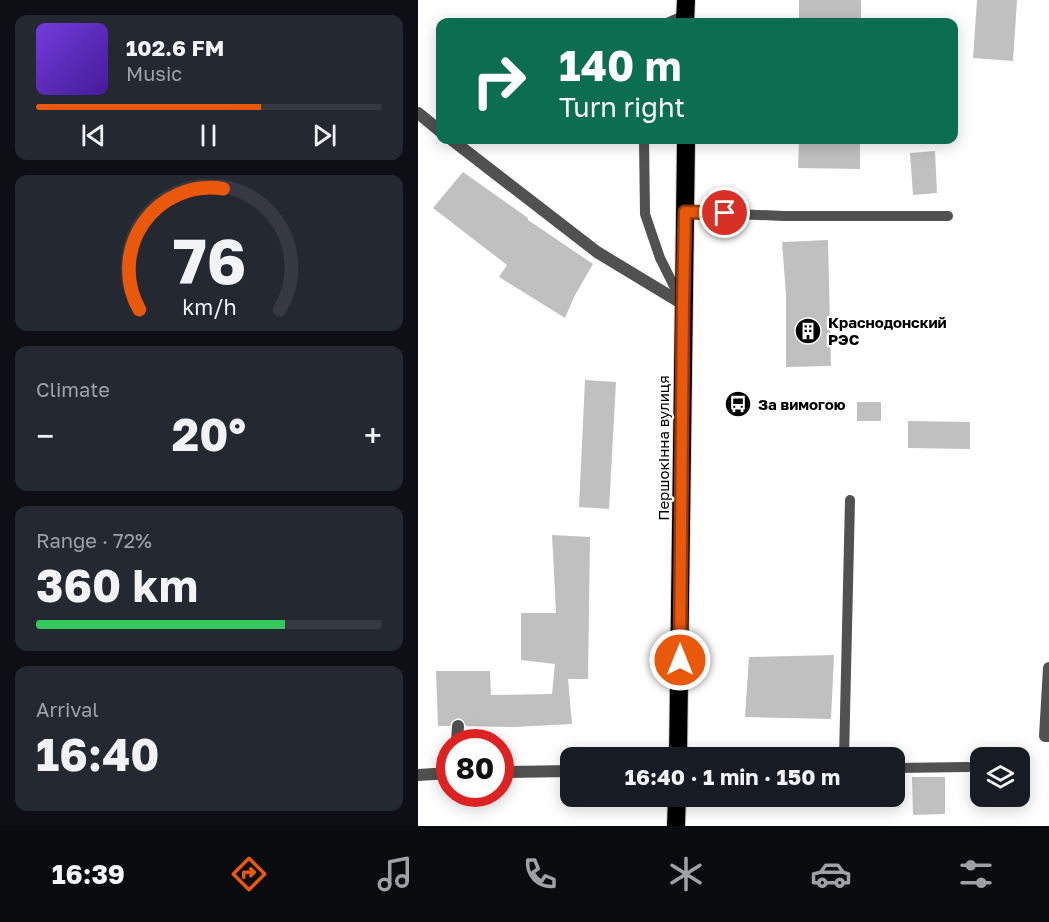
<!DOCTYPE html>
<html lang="en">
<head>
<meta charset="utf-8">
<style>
  body { margin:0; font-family:"Golos Text",sans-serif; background:#242831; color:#f1f3f6; height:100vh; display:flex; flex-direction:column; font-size:22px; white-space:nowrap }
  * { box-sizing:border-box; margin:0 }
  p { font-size:20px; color:#9ea1a6 }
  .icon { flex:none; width:33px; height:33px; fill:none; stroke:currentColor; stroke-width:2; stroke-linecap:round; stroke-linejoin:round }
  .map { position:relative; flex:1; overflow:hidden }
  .sheet { display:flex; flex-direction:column; gap:15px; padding:15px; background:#0d0f14; width:418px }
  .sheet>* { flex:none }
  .banner { position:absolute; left:18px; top:18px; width:522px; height:126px; border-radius:12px; box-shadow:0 3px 15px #0003; background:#0b6e4f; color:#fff; overflow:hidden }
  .fabs { position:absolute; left:552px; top:747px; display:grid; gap:12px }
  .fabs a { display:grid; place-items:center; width:60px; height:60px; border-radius:12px; background:#171b24; box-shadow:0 3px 15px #0003; font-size:30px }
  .speed { position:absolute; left:18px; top:729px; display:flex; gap:12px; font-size:30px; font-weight:700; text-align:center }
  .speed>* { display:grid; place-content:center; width:78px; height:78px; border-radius:50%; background:#171b24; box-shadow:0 3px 15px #0003; line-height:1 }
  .speed .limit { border:9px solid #d22; background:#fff; color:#111 }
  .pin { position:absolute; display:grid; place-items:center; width:51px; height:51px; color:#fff; margin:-26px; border:3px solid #fff; border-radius:50%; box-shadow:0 2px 6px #0007 }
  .me { position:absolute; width:66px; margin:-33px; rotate:0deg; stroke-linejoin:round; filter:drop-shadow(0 0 4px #0008) }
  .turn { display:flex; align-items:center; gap:21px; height:126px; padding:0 24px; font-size:27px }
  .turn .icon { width:78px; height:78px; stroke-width:2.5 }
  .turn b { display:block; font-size:42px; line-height:51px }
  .big { font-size:45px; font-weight:700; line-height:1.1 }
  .sheet .tile { flex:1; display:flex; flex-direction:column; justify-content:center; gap:9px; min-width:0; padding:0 21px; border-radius:12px; background:#242831 }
  .sheet .dial { align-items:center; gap:0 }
  .dial svg { height:156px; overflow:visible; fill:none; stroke:#363941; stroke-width:7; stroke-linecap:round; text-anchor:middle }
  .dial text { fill:#f1f3f6; stroke:none }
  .song { display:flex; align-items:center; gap:18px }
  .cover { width:72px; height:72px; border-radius:9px; background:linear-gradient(135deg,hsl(260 70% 55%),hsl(260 70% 35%)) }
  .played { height:6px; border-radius:3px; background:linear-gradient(90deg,#ea580c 65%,#363941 65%) }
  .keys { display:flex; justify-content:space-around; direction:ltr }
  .heat { display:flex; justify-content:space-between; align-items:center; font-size:33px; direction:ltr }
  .charge { height:9px; border-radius:4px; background:linear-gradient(90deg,#34c759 72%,#363941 0) }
  .trip { position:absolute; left:142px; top:747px; width:345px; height:60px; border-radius:12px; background:#171b24; box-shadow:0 3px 15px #0003; font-weight:700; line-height:60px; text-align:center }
  .tabs { display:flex; height:96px; justify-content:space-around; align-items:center; background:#090b0e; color:#9ea1a6 }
  .tabs .icon { width:42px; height:42px }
  .tabs .active { color:#ea580c }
  .tabs b { font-size:27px; color:#f1f3f6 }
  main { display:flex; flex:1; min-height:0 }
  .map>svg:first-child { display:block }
  .building { fill:#c0c0c0 }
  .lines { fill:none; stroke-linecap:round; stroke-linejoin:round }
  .highway-casing { stroke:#dbdbdb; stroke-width:20 }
  .lane { stroke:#515151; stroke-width:10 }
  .street { stroke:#515151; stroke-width:12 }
  .highway { stroke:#000; stroke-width:18 }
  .route-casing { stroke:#983908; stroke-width:15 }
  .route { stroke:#ea580c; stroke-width:10 }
  .labels { text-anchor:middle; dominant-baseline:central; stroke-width:4.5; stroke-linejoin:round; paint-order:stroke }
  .poi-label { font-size:15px; font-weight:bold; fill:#000; stroke:#fff; text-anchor:start }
  .street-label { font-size:15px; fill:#000; stroke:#fff }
</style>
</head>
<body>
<main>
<section class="sheet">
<div class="tile">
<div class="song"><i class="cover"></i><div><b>102.6 FM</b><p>Music</p></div></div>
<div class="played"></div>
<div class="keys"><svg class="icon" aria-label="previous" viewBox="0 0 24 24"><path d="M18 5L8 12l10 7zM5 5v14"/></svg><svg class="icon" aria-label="pause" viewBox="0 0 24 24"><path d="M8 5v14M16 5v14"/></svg><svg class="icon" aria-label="next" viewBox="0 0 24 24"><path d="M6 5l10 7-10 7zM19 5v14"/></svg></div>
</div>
<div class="tile dial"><svg viewBox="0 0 100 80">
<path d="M14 69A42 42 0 1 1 86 69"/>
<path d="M14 69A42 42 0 0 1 57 7" stroke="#ea580c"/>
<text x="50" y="56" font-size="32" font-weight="700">76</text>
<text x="50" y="72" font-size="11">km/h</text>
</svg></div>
<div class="tile"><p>Climate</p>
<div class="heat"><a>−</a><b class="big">20°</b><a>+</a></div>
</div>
<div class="tile"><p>Range · 72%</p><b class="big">360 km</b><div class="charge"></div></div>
<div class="tile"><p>Arrival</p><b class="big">16:40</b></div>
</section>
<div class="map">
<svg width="631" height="826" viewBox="0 0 631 826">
  <rect width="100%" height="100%" fill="#fff"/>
  <!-- building -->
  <g class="building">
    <rect x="381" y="0" width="62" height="22"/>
    <polygon points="559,0 599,0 595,61 555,58"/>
    <polygon points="381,140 442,140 442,169 380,168"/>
    <polygon points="517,151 519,193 495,195 492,153"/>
    <polygon points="45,172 110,218 110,220 175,264 156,297 147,318 81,277 89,265 15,208"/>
    <polygon points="410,240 413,366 368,367 368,295 364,242"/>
    <polygon points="167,380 198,382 191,509 161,507"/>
    <rect x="439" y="402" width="24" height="19"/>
    <polygon points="490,421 552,422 552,449 490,448"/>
    <polygon points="134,535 172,537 170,679 150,679 154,724 96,727 48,726 45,720 40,718 34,721 32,726 20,726 18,671 72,671 73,695 134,694 137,664 103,660 103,613 138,613"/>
    <polygon points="416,655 413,719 327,717 331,657"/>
    <polygon points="494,777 527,777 527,814 495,815"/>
  </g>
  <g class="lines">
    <defs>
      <g id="highway">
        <polyline points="267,22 268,0"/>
        <polyline points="260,758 268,140"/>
        <polyline points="258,826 259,796"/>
      </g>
    </defs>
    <!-- highway casing -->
    <use href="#highway" class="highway-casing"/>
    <!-- lane -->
    <g class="lane">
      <polyline points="251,22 267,15"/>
      <polyline points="226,140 227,214 242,258 263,300"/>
      <polyline points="267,212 366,216 530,216"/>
      <polyline points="426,758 432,500"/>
      <polyline points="477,768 550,767"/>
    </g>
    <!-- street -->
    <g class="street">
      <polyline points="0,113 22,131"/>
      <polyline points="34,140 179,252 265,304"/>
      <polyline points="631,668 627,736 631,736"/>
      <polyline points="39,742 40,726"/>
      <polyline points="82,772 153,771"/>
      <polyline points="0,775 32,773"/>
    </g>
    <!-- highway -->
    <use href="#highway" class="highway"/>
  </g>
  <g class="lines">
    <defs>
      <polyline id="route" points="262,660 265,304 267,212 307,213"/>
    </defs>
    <!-- route casing -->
    <use href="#route" class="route-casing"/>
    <!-- route -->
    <use href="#route" class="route"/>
  </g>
  <!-- icons -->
  <defs>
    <symbol id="building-disc" viewBox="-11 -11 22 22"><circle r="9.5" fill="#000" stroke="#fff"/><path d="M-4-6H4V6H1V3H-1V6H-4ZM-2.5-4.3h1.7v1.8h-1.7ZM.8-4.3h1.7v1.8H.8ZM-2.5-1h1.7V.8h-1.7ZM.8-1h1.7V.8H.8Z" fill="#fff"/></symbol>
    <symbol id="bus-disc" viewBox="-11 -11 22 22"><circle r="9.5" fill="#000" stroke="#fff"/><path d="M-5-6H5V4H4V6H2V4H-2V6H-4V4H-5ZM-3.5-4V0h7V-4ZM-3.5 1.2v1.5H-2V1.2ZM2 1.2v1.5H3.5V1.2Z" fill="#fff"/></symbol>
  </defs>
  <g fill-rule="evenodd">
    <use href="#building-disc" x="375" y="316" width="30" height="30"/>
    <use href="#bus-disc" x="305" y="389" width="30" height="30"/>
  </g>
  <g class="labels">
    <!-- poi labels -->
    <g class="poi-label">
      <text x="410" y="322">Краснодонский<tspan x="410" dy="17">РЭС</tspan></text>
      <text x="340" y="404">За вимогою</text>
    </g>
    <!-- street labels -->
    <g class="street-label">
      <text transform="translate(245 448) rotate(-90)">Першокінна вулиця</text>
    </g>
  </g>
</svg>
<div class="fabs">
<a><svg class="icon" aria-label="layers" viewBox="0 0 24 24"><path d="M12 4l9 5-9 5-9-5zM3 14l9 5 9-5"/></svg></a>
</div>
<div class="speed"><div class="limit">80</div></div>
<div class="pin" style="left:307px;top:213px;background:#d93025"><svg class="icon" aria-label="arrive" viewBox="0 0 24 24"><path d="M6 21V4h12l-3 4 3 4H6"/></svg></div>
<svg class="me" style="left:262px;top:660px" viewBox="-20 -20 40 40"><circle r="17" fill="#ea580c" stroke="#fff" stroke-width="3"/><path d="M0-11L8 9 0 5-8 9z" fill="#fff"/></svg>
<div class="trip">16:40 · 1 min · 150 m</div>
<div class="banner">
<div class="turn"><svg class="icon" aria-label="right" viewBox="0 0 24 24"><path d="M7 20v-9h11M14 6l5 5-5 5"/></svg><div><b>140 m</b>Turn right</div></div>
</div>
</div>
</main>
<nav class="tabs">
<b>16:39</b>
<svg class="icon active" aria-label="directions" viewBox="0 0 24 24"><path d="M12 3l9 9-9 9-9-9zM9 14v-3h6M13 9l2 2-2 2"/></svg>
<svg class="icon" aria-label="music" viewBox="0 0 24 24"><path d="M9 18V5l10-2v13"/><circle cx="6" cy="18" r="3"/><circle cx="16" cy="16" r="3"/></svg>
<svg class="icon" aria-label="phone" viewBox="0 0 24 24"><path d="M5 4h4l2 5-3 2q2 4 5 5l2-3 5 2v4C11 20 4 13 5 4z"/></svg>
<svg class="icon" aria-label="climate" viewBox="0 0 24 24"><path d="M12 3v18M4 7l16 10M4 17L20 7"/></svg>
<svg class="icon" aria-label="car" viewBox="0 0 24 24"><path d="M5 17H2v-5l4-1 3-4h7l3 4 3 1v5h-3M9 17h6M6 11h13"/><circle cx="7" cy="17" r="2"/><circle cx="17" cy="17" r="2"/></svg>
<svg class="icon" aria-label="filters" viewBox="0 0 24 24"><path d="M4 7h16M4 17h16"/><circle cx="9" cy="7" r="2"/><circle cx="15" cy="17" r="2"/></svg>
</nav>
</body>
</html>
